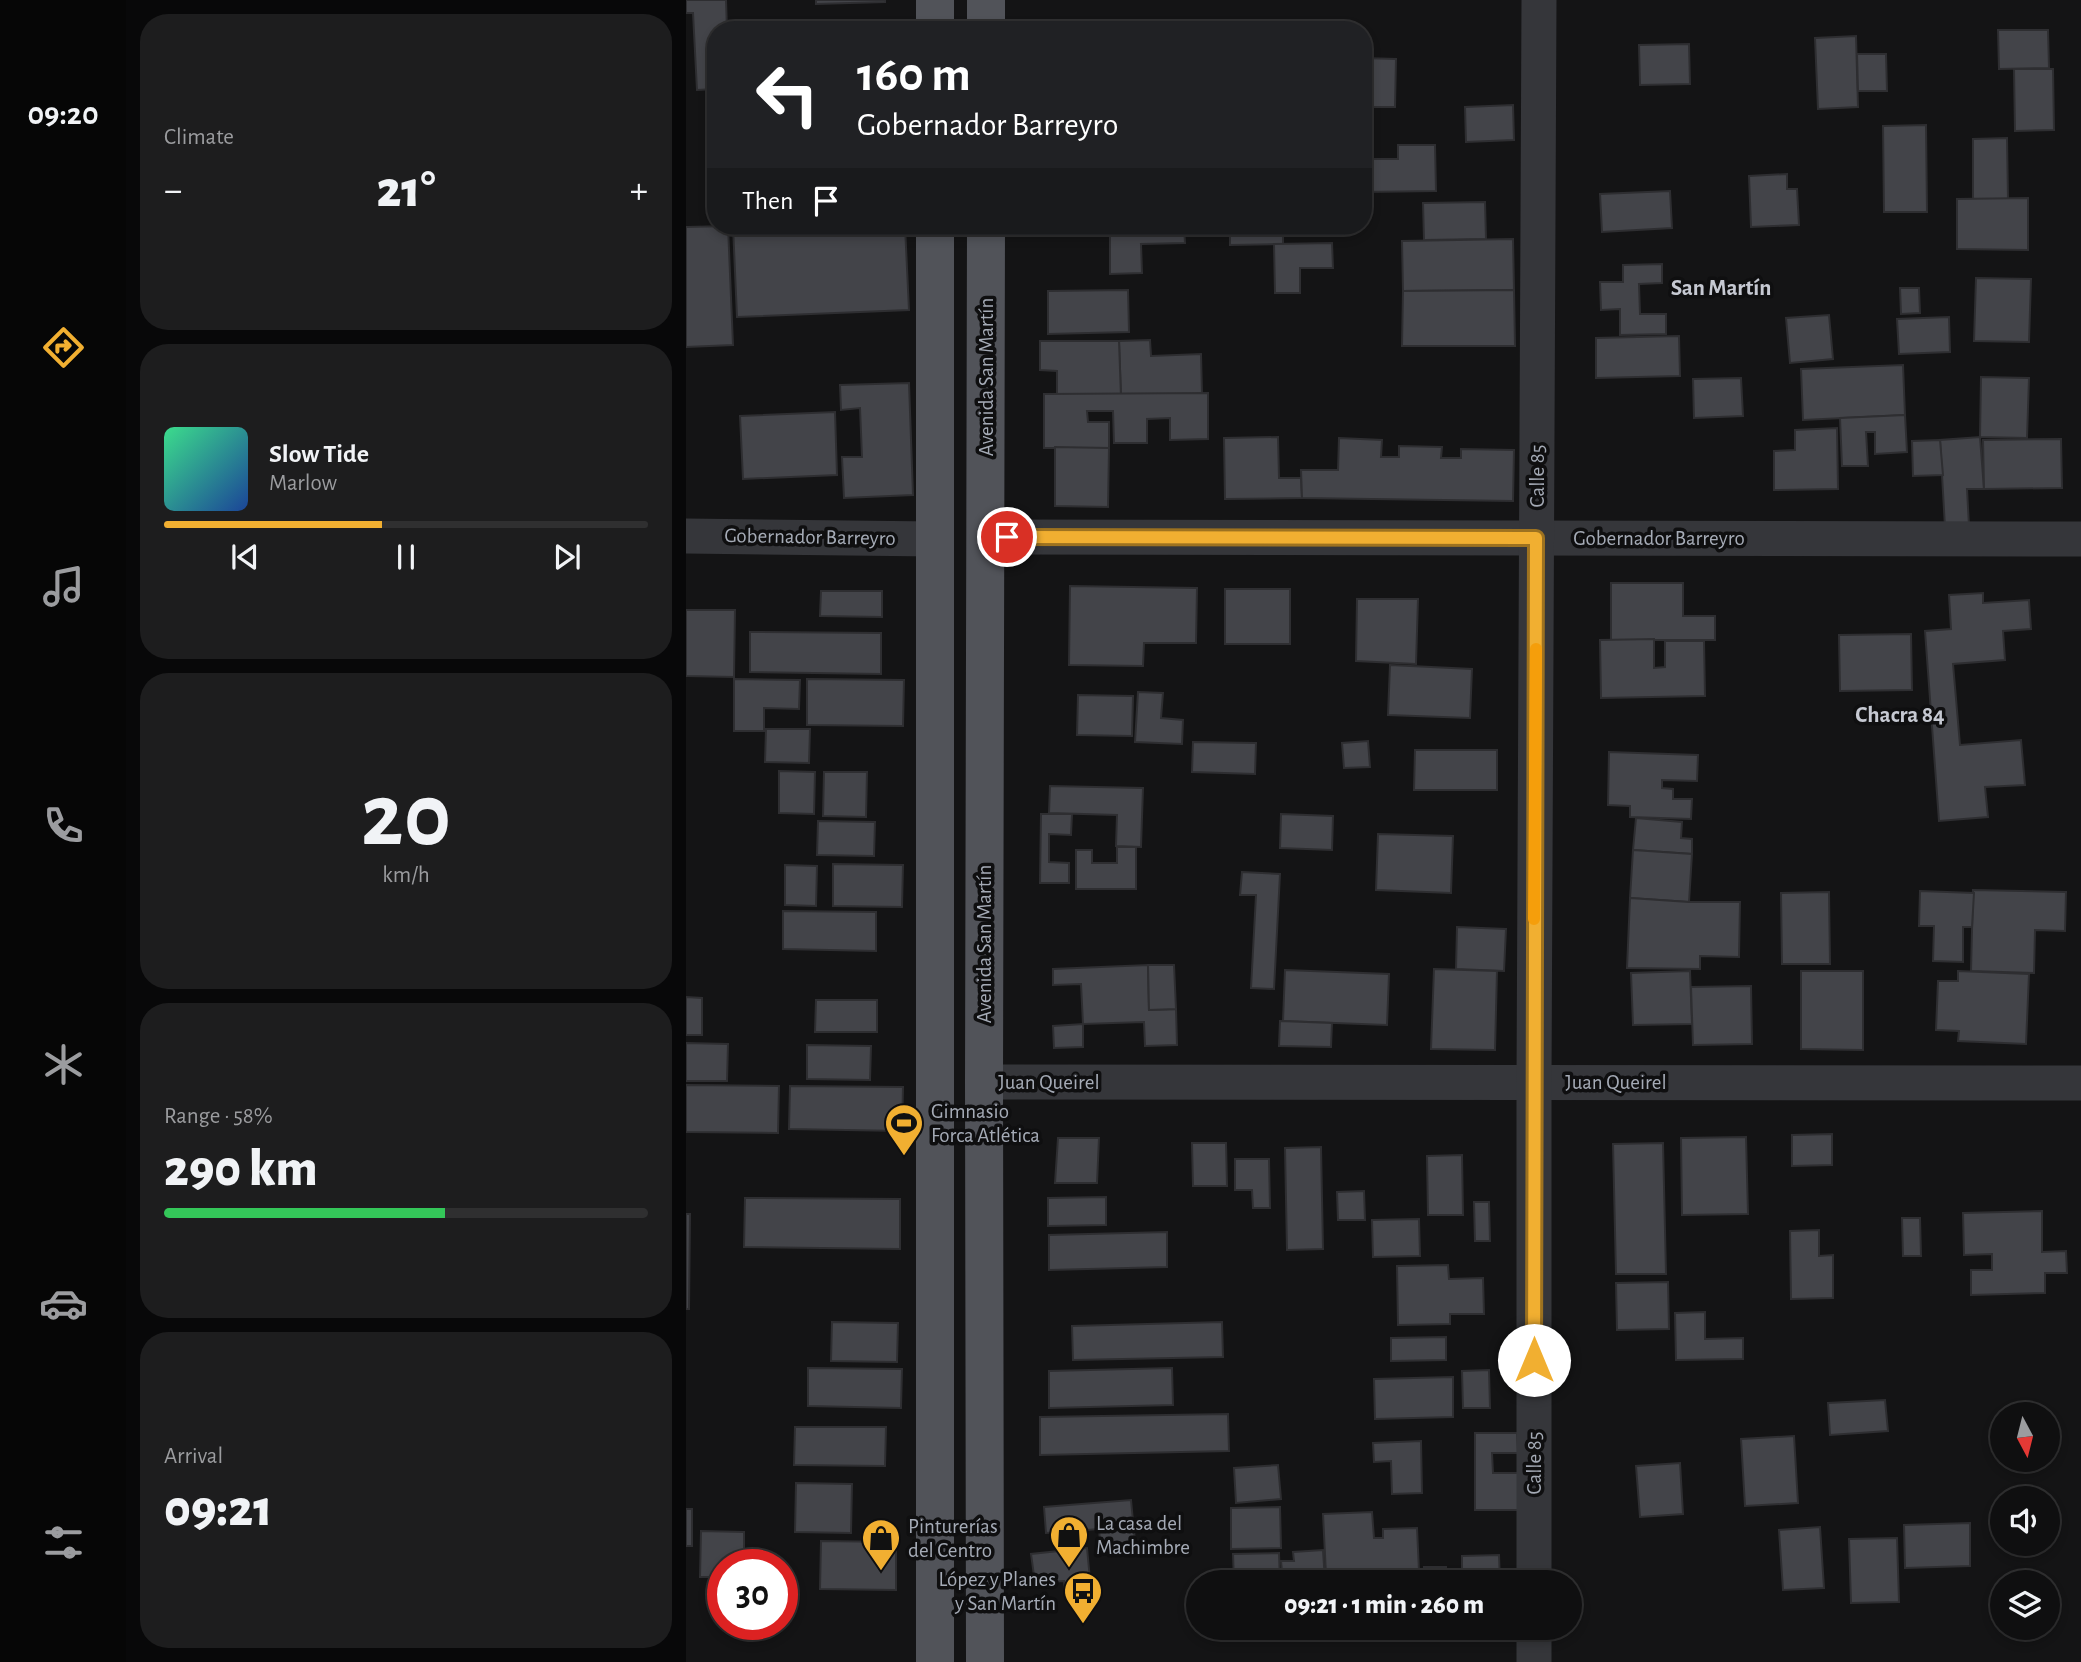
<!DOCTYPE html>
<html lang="en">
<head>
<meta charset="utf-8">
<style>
  body { margin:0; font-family:"Alegreya Sans",sans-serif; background:#1d1d1e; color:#f1f3f6; height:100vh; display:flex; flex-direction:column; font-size:26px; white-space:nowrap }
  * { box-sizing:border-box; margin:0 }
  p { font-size:23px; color:#9b9c9f }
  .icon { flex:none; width:38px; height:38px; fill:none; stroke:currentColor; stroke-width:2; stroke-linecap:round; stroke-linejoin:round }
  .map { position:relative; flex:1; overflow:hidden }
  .details { display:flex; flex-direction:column; gap:14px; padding:14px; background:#080809; width:560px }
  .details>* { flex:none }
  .banner { position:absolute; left:21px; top:21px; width:665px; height:214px; border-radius:28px; box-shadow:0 4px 10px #0003,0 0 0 2px #2f2f30; background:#202124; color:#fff; overflow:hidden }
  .needle { width:46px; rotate:173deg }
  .buttons { position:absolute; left:1304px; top:1402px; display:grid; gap:14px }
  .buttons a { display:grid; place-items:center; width:70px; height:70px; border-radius:50%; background:#0f0f10; box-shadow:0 4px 10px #0003,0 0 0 2px #2f2f30; font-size:35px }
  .speed { position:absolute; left:21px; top:1549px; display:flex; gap:14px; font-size:35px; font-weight:700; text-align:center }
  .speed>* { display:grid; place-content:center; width:91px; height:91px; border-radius:50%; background:#0f0f10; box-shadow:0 4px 10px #0003,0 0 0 2px #2f2f30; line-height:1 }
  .speed .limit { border:10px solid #d22; background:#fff; color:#111 }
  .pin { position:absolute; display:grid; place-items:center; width:60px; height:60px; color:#fff; margin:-30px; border:4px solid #fff; border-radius:50%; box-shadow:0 2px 7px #0007 }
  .me { position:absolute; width:77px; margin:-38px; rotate:0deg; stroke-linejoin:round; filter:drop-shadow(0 0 5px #0008) }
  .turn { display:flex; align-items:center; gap:24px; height:147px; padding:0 35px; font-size:32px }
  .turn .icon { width:91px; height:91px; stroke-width:2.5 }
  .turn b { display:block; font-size:49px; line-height:60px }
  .then { display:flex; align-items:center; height:66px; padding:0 35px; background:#0003; gap:14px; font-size:26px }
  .big { font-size:52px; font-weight:800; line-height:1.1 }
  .details .widget { flex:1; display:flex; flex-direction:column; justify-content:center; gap:10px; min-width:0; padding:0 24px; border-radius:28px; background:#1d1d1e }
  .details .dial { align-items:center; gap:0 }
  .dial b { font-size:91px; line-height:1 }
  .song { display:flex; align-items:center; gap:21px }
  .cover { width:84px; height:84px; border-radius:10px; background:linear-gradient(135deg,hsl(150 70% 55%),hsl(220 70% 35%)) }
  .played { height:7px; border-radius:4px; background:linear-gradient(90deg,#f1af31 45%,#2f2f30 45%) }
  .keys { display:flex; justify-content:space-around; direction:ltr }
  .heat { display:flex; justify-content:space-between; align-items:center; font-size:38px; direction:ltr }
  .charge { height:10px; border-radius:5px; background:linear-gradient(90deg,#34c759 58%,#2f2f30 0) }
  .trip { position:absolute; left:500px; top:1570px; width:396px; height:70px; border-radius:35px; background:#0f0f10; box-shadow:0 4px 10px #0003,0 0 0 2px #2f2f30; font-weight:800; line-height:70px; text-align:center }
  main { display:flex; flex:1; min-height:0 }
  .dock { display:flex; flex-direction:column; width:126px; justify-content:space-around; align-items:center; background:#060606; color:#9b9c9f }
  .dock .icon { width:49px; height:49px }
  .dock .current { color:#f1af31 }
  .dock b { font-size:32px; color:#f1f3f6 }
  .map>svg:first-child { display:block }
  .building { fill:#434449; stroke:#2e2e31; stroke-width:2 }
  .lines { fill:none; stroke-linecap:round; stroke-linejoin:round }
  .minor { stroke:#35363a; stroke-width:35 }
  .primary { stroke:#515359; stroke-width:38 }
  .route-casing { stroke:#9d7220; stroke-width:18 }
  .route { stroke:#f1af31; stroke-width:12 }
  .slow { stroke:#f59e0b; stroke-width:12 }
  .labels { text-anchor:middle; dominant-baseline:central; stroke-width:7; stroke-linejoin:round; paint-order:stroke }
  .street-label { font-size:21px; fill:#a5abb6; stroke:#0f0f10 }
  .poi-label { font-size:21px; fill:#a5abb6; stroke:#0f0f10; text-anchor:start }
  .neighbourhood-label { font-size:23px; font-weight:bold; fill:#c6c9d2; stroke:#0f0f10 }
</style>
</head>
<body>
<main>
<nav class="dock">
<b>09:20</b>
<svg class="icon current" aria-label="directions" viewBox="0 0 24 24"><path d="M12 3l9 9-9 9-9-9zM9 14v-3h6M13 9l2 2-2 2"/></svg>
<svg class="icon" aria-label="music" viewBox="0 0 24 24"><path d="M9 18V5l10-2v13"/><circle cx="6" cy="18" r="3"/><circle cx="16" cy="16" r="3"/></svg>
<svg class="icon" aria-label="phone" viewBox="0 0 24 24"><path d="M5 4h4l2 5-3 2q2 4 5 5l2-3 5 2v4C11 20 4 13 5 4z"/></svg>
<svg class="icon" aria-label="climate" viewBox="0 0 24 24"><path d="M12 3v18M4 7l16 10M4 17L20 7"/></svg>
<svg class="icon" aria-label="car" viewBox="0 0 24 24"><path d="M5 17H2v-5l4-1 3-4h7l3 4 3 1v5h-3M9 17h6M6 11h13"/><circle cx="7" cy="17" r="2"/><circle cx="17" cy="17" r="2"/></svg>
<svg class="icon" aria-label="filters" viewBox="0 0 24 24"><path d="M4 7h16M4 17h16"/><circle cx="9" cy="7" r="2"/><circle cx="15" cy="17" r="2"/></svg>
</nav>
<section class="details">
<div class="widget"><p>Climate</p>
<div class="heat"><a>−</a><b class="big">21°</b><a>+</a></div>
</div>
<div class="widget">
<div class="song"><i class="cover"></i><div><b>Slow Tide</b><p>Marlow</p></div></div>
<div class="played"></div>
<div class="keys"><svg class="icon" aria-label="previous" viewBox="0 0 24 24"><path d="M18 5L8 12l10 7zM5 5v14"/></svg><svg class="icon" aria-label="pause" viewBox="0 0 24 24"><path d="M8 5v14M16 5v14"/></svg><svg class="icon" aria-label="next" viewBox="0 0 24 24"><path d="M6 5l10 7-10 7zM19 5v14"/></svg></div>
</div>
<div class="widget dial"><b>20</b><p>km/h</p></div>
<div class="widget"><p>Range · 58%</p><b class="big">290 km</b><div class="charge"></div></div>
<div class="widget"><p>Arrival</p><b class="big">09:21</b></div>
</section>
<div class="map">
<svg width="1395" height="1662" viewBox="0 0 1395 1662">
  <rect width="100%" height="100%" fill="#141415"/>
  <!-- building -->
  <g class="building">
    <polygon points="0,0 40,0 41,30 30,30 30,89 11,90 7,13 0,13"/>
    <polygon points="130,0 199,0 199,2 130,4"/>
    <polygon points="1312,30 1362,30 1363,68 1313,69"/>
    <polygon points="1170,36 1172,107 1132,109 1129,38"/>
    <polygon points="1003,44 1004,84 954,85 953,45"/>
    <polygon points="1171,54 1200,54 1201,91 1172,91"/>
    <polygon points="677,58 710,59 709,107 677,107"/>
    <polygon points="1328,69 1367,69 1368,130 1329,131"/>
    <polygon points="827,105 828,140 780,142 779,107"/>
    <polygon points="1240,125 1241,212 1198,212 1197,126"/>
    <polygon points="1321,138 1322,200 1287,200 1287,139"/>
    <polygon points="712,145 749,145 750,191 677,192 677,159 712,159"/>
    <polygon points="1101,174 1101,189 1111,189 1113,225 1065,227 1063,176"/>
    <polygon points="984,191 986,228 916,232 914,194"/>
    <polygon points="1342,198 1342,250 1271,249 1271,199"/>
    <polygon points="799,202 800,239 738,240 737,203"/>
    <polygon points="42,226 47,345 0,347 0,227"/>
    <polygon points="47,226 219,226 223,310 51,317"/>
    <polygon points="424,226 498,226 499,243 455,244 456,273 424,274"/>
    <polygon points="544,226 597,226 597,244 544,245"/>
    <rect x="623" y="226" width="34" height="10"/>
    <polygon points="827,239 828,290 717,291 716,241"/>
    <polygon points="646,243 647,268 614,268 614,293 589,293 588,244"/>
    <polygon points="976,264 976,283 953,284 954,314 980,314 980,334 934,335 934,309 915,310 914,282 937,282 937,265"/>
    <polygon points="1290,278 1345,279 1343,342 1288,341"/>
    <polygon points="1214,288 1233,288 1234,313 1215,314"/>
    <polygon points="442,290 443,332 362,334 362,291"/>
    <polygon points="828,290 829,346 716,346 717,291"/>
    <polygon points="1143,315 1147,359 1104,363 1100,318"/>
    <polygon points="1263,317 1264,352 1213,354 1211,319"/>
    <polygon points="993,336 994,376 910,378 910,338"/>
    <polygon points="464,340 465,356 515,354 516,394 435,397 433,341"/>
    <polygon points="354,341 433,341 435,397 371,398 371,371 354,370"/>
    <polygon points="1217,365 1219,415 1117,420 1115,369"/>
    <polygon points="1295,377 1343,378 1341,438 1294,437"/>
    <polygon points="1055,378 1057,416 1008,418 1007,379"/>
    <polygon points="223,383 227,495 158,498 156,457 176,457 174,408 155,410 154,385"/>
    <polygon points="522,393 522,439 484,440 484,418 461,419 461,443 428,443 427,411 401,411 402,422 423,422 423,448 358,448 358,394"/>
    <polygon points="149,412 151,475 57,479 54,416"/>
    <polygon points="1219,415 1221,452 1189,454 1189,432 1180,432 1182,466 1156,466 1154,418"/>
    <polygon points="1151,428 1152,489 1088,490 1088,451 1109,450 1109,430"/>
    <polygon points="592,437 593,478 615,478 616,498 539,499 538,438"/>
    <polygon points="1294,437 1298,489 1281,489 1283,526 1259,527 1254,440"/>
    <polygon points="653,438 696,440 695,457 713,457 713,446 756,447 755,458 775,458 775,449 828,450 827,501 616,498 615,470 652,470"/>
    <polygon points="1375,439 1376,488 1298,489 1297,440"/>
    <polygon points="1254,440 1257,475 1227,476 1226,441"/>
    <polygon points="369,447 423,448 422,507 369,506"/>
    <polygon points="925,583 997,583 997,616 1029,616 1029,640 925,640"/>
    <polygon points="384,586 511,588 510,643 458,643 457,666 383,665"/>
    <rect x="539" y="589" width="65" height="55"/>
    <polygon points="135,591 196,591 196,617 134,616"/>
    <polygon points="1297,593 1297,603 1343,600 1345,629 1317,631 1319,660 1267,664 1274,745 1335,740 1339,785 1299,787 1302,817 1253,821 1239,631 1265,629 1263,595"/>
    <polygon points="671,599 732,599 730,664 670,661"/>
    <polygon points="0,610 49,610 48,677 0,676"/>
    <polygon points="64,632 195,633 195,674 64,672"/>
    <polygon points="1225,634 1226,690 1154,691 1153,635"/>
    <polygon points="968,639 968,668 979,667 979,641 1018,641 1019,696 915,698 914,640"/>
    <polygon points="704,665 786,669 784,718 702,715"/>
    <polygon points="48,679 114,680 113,709 78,708 78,731 48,731"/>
    <polygon points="121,679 218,680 217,726 121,725"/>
    <polygon points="452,692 477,693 475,718 497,720 496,744 449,742"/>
    <polygon points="392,695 447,696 446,736 391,735"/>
    <polygon points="80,729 124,729 123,763 79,762"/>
    <polygon points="682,741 684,767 658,768 656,743"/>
    <polygon points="507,742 570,743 569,774 506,772"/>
    <polygon points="729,750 811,750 811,790 728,790"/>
    <polygon points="923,752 1012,755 1011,781 976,780 976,788 987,789 987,799 1006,799 1005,819 944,817 944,806 922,805"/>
    <polygon points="93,771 129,772 128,814 93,813"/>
    <polygon points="138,772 181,772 180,817 137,816"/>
    <polygon points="364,786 457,788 455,847 430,846 431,815 363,813"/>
    <polygon points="355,814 386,814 385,835 363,834 363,862 383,863 383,883 354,883"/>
    <polygon points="595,814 647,816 646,850 594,848"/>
    <polygon points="950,818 996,822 995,838 1006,839 1006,854 947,850"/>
    <polygon points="132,821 189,822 188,856 131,855"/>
    <polygon points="692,834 767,836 765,893 690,890"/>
    <polygon points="431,847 450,847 450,889 390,889 390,850 406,850 406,863 431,863"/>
    <polygon points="947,850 1006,854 1003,902 944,898"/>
    <polygon points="147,864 217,865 216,907 147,906"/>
    <polygon points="99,865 131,866 130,906 99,905"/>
    <polygon points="556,872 594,874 588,989 565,988 570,895 554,895"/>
    <polygon points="1287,890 1380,892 1379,931 1349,930 1348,973 1285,971"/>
    <polygon points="1234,891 1288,893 1286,927 1277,927 1277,962 1247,961 1248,926 1233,926"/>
    <polygon points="1143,892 1144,964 1096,964 1095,893"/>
    <polygon points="944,898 1003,902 1054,902 1053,957 1014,956 1014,969 941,968"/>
    <polygon points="97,911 190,912 190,951 97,949"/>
    <polygon points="771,927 820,929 818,971 770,969"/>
    <polygon points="462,965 463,1010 490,1009 491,1045 459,1046 458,1022 397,1024 395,984 367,985 367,969"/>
    <polygon points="462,965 488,965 490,1009 463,1010"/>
    <polygon points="748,969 811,971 809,1050 745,1049"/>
    <polygon points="599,970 703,974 701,1025 597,1021"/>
    <polygon points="1004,971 1006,1024 947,1025 945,973"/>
    <polygon points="1115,971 1177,971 1177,1050 1115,1049"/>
    <polygon points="1272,971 1343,974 1340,1044 1272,1041 1273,1031 1250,1030 1252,981 1272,981"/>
    <polygon points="1065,986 1066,1044 1007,1045 1005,987"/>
    <polygon points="0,997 16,998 16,1035 0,1035"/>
    <polygon points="130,1000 191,1000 191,1032 129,1032"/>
    <polygon points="594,1021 646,1023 645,1047 593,1046"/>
    <polygon points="397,1024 397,1047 368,1048 367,1026"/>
    <polygon points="0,1043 42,1044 41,1081 0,1081"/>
    <polygon points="121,1045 185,1046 184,1080 121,1079"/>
    <polygon points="0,1085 93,1086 92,1133 0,1132"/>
    <polygon points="104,1086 217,1087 216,1131 103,1129"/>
    <polygon points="1146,1134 1146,1165 1106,1166 1106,1135"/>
    <polygon points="1060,1137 1062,1214 996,1215 995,1138"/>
    <polygon points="372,1138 413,1138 411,1183 369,1183"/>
    <polygon points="506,1143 540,1143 541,1186 507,1186"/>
    <polygon points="977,1143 980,1274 930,1274 927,1144"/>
    <polygon points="635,1147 637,1249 601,1250 599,1148"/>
    <polygon points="776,1155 777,1215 742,1215 741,1156"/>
    <polygon points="549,1159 583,1159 584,1208 567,1208 566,1190 549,1190"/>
    <polygon points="678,1191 679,1220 652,1220 651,1192"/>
    <polygon points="420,1197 420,1225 362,1226 362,1198"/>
    <polygon points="59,1198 214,1199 214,1249 58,1247"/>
    <polygon points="788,1202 803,1202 804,1241 789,1241"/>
    <polygon points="1356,1211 1356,1252 1380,1251 1381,1273 1359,1273 1359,1293 1285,1295 1285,1270 1306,1270 1306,1254 1278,1255 1277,1213"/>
    <polygon points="0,1214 4,1214 3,1309 0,1309"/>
    <polygon points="1216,1218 1234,1218 1235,1256 1217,1256"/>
    <polygon points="733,1219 734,1256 687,1257 686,1220"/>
    <polygon points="1133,1230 1133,1256 1147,1255 1147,1298 1105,1299 1104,1231"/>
    <polygon points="481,1232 481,1267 363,1270 363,1235"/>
    <polygon points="762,1265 763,1279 797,1278 798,1314 764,1314 764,1324 712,1325 711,1266"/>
    <polygon points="982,1282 983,1329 931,1330 930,1283"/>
    <polygon points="1019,1312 1019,1339 1057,1338 1057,1359 990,1360 989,1313"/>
    <polygon points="146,1322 212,1323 211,1362 145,1361"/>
    <polygon points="536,1322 537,1357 387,1360 386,1326"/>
    <polygon points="760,1337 760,1360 705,1361 705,1338"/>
    <polygon points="122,1368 216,1369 215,1408 122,1406"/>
    <polygon points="486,1368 487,1405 363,1408 363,1371"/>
    <polygon points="803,1370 804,1408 777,1408 776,1371"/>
    <polygon points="767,1377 767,1417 689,1419 688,1379"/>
    <polygon points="1199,1400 1202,1431 1144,1435 1142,1403"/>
    <polygon points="542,1414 543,1451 354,1455 354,1417"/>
    <polygon points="109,1427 200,1427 199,1466 108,1465"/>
    <polygon points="789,1433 831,1433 832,1453 806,1453 807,1473 832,1473 832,1510 789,1510"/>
    <polygon points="1108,1436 1112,1503 1059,1506 1055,1439"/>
    <polygon points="735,1441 736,1493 706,1494 705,1461 688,1462 687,1443"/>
    <polygon points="994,1463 997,1514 954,1517 950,1466"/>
    <polygon points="592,1465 595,1499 550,1503 548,1468"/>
    <polygon points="110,1483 166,1484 165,1533 109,1532"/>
    <polygon points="445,1500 450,1552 415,1554 413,1529 360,1533 358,1507"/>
    <polygon points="594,1507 595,1548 545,1549 545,1508"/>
    <rect x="0" y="1509" width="6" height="37"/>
    <polygon points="686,1512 688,1538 697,1538 697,1529 731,1528 733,1571 640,1575 637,1514"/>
    <polygon points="1284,1523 1284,1566 1219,1568 1218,1525"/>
    <polygon points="1134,1527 1138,1588 1097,1590 1093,1530"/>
    <polygon points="15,1531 58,1532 58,1564 37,1564 37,1577 14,1577"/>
    <polygon points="1211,1538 1213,1602 1165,1603 1163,1539"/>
    <polygon points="135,1541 210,1542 210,1590 134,1589"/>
    <polygon points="401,1548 405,1590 379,1592 378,1581 349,1583 345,1554"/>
    <polygon points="637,1550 639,1581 597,1582 595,1561 608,1561 607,1552"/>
    <polygon points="593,1553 594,1582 548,1582 547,1554"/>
    <polygon points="813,1555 814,1582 776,1582 776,1556"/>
    <rect x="738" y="1567" width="22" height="15"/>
    <polygon points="729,1571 730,1582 677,1582 676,1573"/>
  </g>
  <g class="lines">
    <!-- minor -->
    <g class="minor">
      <polyline points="0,536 249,539"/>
      <polyline points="299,537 1395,539"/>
      <polyline points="298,1082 1395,1083"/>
      <polyline points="848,1582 848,1082 853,0"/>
      <polyline points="848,1628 848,1662"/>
    </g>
    <!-- primary -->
    <g class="primary">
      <polyline points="249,0 249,30"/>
      <polyline points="300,30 300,0"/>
      <polyline points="249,1662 249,226"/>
      <polyline points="299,1662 298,1082 300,226"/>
    </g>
  </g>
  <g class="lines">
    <defs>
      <polyline id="route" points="321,537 850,538 848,1360"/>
    </defs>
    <!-- route casing -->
    <use href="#route" class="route-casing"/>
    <!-- route -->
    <use href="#route" class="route"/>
    <!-- slow -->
    <polyline class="slow" points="848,919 850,649"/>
  </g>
  <!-- icons -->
  <defs>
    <symbol id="stadium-pin" viewBox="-11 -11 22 30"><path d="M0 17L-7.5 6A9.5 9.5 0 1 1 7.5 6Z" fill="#f1af31" stroke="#0f0f10"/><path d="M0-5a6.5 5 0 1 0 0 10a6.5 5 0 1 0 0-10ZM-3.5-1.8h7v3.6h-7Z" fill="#111"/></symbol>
    <symbol id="shop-pin" viewBox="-11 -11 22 30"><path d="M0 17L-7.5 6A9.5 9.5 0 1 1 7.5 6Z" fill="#f1af31" stroke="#0f0f10"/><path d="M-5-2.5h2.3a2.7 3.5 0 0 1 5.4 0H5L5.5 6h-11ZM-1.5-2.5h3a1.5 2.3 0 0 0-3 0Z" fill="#111"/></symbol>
    <symbol id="bus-pin" viewBox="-11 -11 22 30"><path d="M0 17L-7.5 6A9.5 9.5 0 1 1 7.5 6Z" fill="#f1af31" stroke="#0f0f10"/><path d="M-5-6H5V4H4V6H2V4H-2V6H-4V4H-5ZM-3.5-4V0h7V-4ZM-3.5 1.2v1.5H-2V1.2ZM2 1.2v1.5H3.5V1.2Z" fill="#111"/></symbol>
  </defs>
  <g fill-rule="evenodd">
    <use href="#stadium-pin" x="196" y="1101" width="44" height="60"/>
    <use href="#shop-pin" x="361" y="1513" width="44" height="60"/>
    <use href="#shop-pin" x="173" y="1516" width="44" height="60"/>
    <use href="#bus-pin" x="375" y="1569" width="44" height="60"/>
  </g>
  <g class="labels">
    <!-- street labels -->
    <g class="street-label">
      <text transform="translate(300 377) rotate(-90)">Avenida San Martín</text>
      <text transform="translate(851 476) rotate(-90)">Calle 85</text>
      <text transform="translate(124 537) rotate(1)">Gobernador Barreyro</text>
      <text x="973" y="538">Gobernador Barreyro</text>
      <text transform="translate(298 944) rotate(-90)">Avenida San Martín</text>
      <text x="363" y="1082">Juan Queirel</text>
      <text x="930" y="1082">Juan Queirel</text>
      <text transform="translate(848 1463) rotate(-90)">Calle 85</text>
    </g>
    <!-- poi labels -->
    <g class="poi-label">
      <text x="245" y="1111">Gimnasio<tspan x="245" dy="24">Forca Atlética</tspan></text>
      <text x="410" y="1523">La casa del<tspan x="410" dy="24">Machimbre</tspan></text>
      <text x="222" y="1526">Pinturerías<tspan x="222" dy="24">del Centro</tspan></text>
      <text x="370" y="1579" text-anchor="end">López y Planes<tspan x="370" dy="24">y San Martín</tspan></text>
    </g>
    <!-- neighbourhood labels -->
    <g class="neighbourhood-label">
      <text x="1035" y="288">San Martín</text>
      <text x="1214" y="715">Chacra 84</text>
    </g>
  </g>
</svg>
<div class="buttons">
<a><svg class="needle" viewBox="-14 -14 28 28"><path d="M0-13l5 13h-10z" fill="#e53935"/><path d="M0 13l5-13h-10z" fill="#9b9c9f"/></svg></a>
<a><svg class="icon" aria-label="sound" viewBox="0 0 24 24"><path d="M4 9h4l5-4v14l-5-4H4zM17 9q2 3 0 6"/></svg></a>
<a><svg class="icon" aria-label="layers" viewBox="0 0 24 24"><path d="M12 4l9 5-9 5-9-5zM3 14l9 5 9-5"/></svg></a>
</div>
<div class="speed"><div class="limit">30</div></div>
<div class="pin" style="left:321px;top:537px;background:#d93025"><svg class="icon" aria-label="arrive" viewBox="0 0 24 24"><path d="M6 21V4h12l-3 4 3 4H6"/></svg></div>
<svg class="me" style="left:848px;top:1360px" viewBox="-20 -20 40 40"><circle r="19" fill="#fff"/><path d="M0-13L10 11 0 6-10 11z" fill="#f1af31"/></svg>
<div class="trip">09:21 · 1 min · 260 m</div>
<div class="banner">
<div class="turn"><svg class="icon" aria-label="left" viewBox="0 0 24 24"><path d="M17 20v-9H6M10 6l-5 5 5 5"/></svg><div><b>160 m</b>Gobernador Barreyro</div></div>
<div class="then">Then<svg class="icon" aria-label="arrive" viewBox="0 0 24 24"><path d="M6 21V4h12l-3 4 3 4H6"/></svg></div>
</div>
</div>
</main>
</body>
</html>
